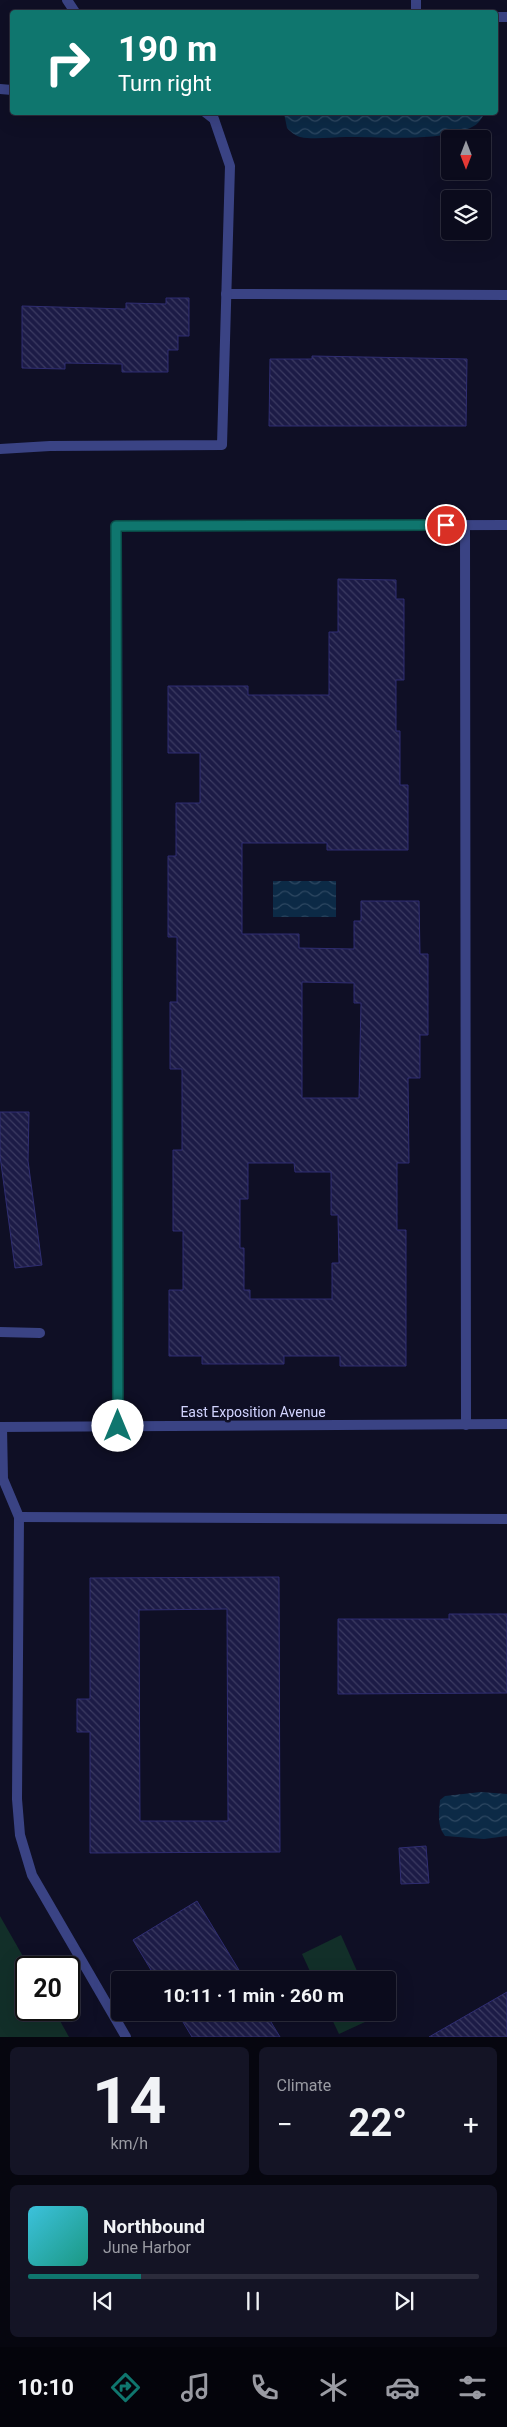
<!DOCTYPE html>
<html lang="en">
<head>
<meta charset="utf-8">
<style>
  body { margin:0; font-family:Roboto,sans-serif; background:#141425; color:#f1f3f6; height:100vh; display:flex; flex-direction:column; font-size:19px; white-space:nowrap }
  * { box-sizing:border-box; margin:0 }
  p { font-size:16px; color:#9a9ba3 }
  .icon { flex:none; width:28px; height:28px; fill:none; stroke:currentColor; stroke-width:2; stroke-linecap:round; stroke-linejoin:round }
  .map { position:relative; height:2037px; overflow:hidden }
  .side { display:flex; flex-direction:column; gap:10px; padding:10px; background:#06060f; flex:1 }
  .side>* { flex:none }
  .banner { position:absolute; left:10px; top:10px; width:488px; height:105px; border-radius:5px; box-shadow:0 5px 20px #0002,0 0 0 1px #2b2b3b; background:#0f766e; color:#fff; overflow:hidden }
  .needle { width:32px; rotate:180deg }
  .buttons { position:absolute; left:441px; top:130px; display:grid; gap:10px }
  .buttons a { display:grid; place-items:center; width:50px; height:50px; border-radius:5px; background:#0b0b1c; box-shadow:0 5px 20px #0002,0 0 0 1px #2b2b3b; font-size:25px }
  .speed { position:absolute; left:15px; top:1956px; display:flex; gap:10px; font-size:25px; font-weight:700; text-align:center }
  .speed>* { display:grid; place-content:center; width:65px; height:65px; border-radius:50%; background:#0b0b1c; box-shadow:0 5px 20px #0002,0 0 0 1px #2b2b3b; line-height:1 }
  .speed .limit { border:2px solid #111; border-radius:8px; background:#fff; color:#111 }
  .pin { position:absolute; display:grid; place-items:center; width:42px; height:42px; color:#fff; margin:-21px; border:2px solid #fff; border-radius:50%; box-shadow:0 1px 5px #0007 }
  .me { position:absolute; width:55px; margin:-28px; rotate:0deg; stroke-linejoin:round; filter:drop-shadow(0 0 4px #0008) }
  .turn { display:flex; align-items:center; gap:18px; height:105px; padding:0 25px; font-size:22px }
  .turn .icon { width:65px; height:65px; stroke-width:2.5 }
  .turn b { display:block; font-size:35px; line-height:42px }
  .big { font-size:38px; font-weight:700; line-height:1.1 }
  .side .card { flex:1; display:flex; flex-direction:column; justify-content:center; gap:8px; min-width:0; padding:0 18px; border-radius:8px; background:#141425 }
  .side .dial { align-items:center; gap:0 }
  .dial b { font-size:65px; line-height:1 }
  .song { display:flex; align-items:center; gap:15px }
  .cover { width:60px; height:60px; border-radius:8px; background:linear-gradient(135deg,hsl(190 70% 55%),hsl(170 70% 35%)) }
  .played { height:5px; border-radius:2px; background:linear-gradient(90deg,#0f766e 25%,#2b2b3b 25%) }
  .keys { display:flex; justify-content:space-around; direction:ltr }
  .heat { display:flex; justify-content:space-between; align-items:center; font-size:28px; direction:ltr }
  .side .tiles { flex:1; display:grid; gap:10px; grid-template-columns:1fr 1fr }
  .card:last-child { grid-column:span 2 }
  .trip { position:absolute; left:111px; top:1971px; width:285px; height:50px; border-radius:5px; background:#0b0b1c; box-shadow:0 5px 20px #0002,0 0 0 1px #2b2b3b; font-weight:700; line-height:50px; text-align:center }
  .tab-bar { display:flex; height:80px; justify-content:space-around; align-items:center; background:#04040b; color:#9a9ba3 }
  .tab-bar .icon { width:35px; height:35px }
  .tab-bar .active { color:#0f766e }
  .tab-bar b { font-size:22px; color:#f1f3f6 }
  .map>svg:first-child { display:block }
  .park { fill:#122f29 }
  .water { fill:url(#water-waves) }
  .building { fill:url(#building-back-hatch); stroke:#2f2d72; fill-rule:evenodd }
  .lines { fill:none; stroke-linecap:round; stroke-linejoin:round }
  .service { stroke:#3a4384; stroke-width:10 }
  .tertiary { stroke:#3a4384; stroke-width:10 }
  .route-casing { stroke:#0a4d48; stroke-width:12 }
  .route { stroke:#0f766e; stroke-width:9 }
  .labels { text-anchor:middle; dominant-baseline:central; stroke-width:5; stroke-linejoin:round; paint-order:stroke }
  .street-label { font-size:14px; fill:#d2d4ff; stroke:#0f0f25 }
</style>
</head>
<body>
<div class="map">
<svg width="507" height="2037" viewBox="0 0 507 2037">
  <defs>
    <pattern id="water-waves" width="16" height="10" patternUnits="userSpaceOnUse" patternTransform="scale(1.25)"><rect width="16" height="10" fill="#0c2a46"/><path d="M0 5q4-4 8 0t8 0" fill="none" stroke="#2e4862"/></pattern>
    <pattern id="building-back-hatch" width="6" height="6" patternUnits="userSpaceOnUse" patternTransform="scale(1.25)"><rect width="6" height="6" fill="#1c1b46"/><path d="M-1 5l2 2M0 0l6 6M5-1l2 2" fill="none" stroke="#3c3b62"/></pattern>
  </defs>
  <rect width="100%" height="100%" fill="#0f0f25"/>
  <!-- park -->
  <g class="park">
    <polygon points="0,1916 29,1967 26,1968 26,2010 54,2010 69,2037 0,2037"/>
    <polygon points="341,1935 361,1980 314,1980 302,1954"/>
    <polygon points="329,2013 377,2013 378,2016 339,2034"/>
  </g>
  <!-- water -->
  <g class="water">
    <path d="M284 113V112L484 113C481 123 473 128 462 131 432 141 379 137 346 137 332 137 314 140 300 137 294 135 291 132 287 128Z"/>
    <rect x="273" y="881" width="63" height="36"/>
    <path d="M481 1792 507 1794V1836L484 1839 445 1836C437 1826 439 1813 440 1800L445 1796Z"/>
  </g>
  <!-- building -->
  <g class="building">
    <polygon points="166,298 189,298 189,336 178,336 178,350 168,350 168,372 122,372 122,364 65,363 65,369 22,368 22,306 126,309 126,303 166,304"/>
    <polygon points="312,356 467,359 466,426 269,426 270,359 312,359"/>
    <path d="M338 579 396 580V599H404V680H396V731H400V785H408V850H327V843H242V934H299V948L354 949V921H361V901H419L420 954H428V1035H420V1078H408L409 1163H397V1230H406V1366H340V1356H284V1364H202V1356H169V1290H183V1231H173V1150H182V1069H170V1002H177V937H168V856H176V803H200V753H168V686H248V695H329V632H338ZM302 982 354 983V1003H361L359 1098H302ZM248 1163H294L295 1172H331V1215H338L339 1263H332V1299H250V1290H244V1248H240V1199H248Z"/>
    <polygon points="0,1112 29,1112 28,1161 42,1265 15,1268 0,1156"/>
    <path d="M279 1577 280 1852 90 1853V1732H77V1699H90V1578ZM227 1609 228 1821H140L139 1610Z"/>
    <polygon points="449,1614 507,1614 507,1693 338,1694 338,1619 449,1619"/>
    <polygon points="426,1846 429,1883 401,1884 399,1848"/>
    <polygon points="197,1901 245,1980 157,1980 133,1940"/>
    <polygon points="507,1992 507,2037 429,2037"/>
    <polygon points="177,2012 265,2012 280,2037 192,2037"/>
  </g>
  <g class="lines">
    <!-- service -->
    <g class="service">
      <polyline points="67,0 75,12"/>
      <polyline points="416,0 416,12"/>
      <polyline points="495,17 507,17"/>
      <polyline points="0,89 12,90"/>
      <polyline points="226,294 507,295"/>
      <polyline points="0,449 50,446 222,445 230,166 214,119 205,112"/>
      <polyline points="465,525 466,1425"/>
      <polyline points="0,1332 40,1333"/>
      <polyline points="118,1426 117,526 507,525"/>
      <polyline points="2,1427 3,1479 19,1517 17,1799 20,1835 32,1875 126,2037"/>
      <polyline points="19,1517 507,1519"/>
    </g>
    <!-- tertiary -->
    <polyline class="tertiary" points="0,1427 507,1424"/>
  </g>
  <g class="lines">
    <defs>
      <polyline id="route" points="118,1426 116,526 446,525"/>
    </defs>
    <!-- route casing -->
    <use href="#route" class="route-casing"/>
    <!-- route -->
    <use href="#route" class="route"/>
  </g>
  <g class="labels">
    <!-- street labels -->
    <g class="street-label">
      <text x="253" y="1412">East Exposition Avenue</text>
    </g>
  </g>
</svg>
<div class="buttons">
<a><svg class="needle" viewBox="-14 -14 28 28"><path d="M0-13l5 13h-10z" fill="#e53935"/><path d="M0 13l5-13h-10z" fill="#9a9ba3"/></svg></a>
<a><svg class="icon" aria-label="layers" viewBox="0 0 24 24"><path d="M12 4l9 5-9 5-9-5zM3 14l9 5 9-5"/></svg></a>
</div>
<div class="speed"><div class="limit">20</div></div>
<div class="pin" style="left:446px;top:525px;background:#d93025"><svg class="icon" aria-label="arrive" viewBox="0 0 24 24"><path d="M6 21V4h12l-3 4 3 4H6"/></svg></div>
<svg class="me" style="left:118px;top:1426px" viewBox="-20 -20 40 40"><circle r="19" fill="#fff"/><path d="M0-13L10 11 0 6-10 11z" fill="#0f766e"/></svg>
<div class="trip">10:11 · 1 min · 260 m</div>
<div class="banner">
<div class="turn"><svg class="icon" aria-label="right" viewBox="0 0 24 24"><path d="M7 20v-9h11M14 6l5 5-5 5"/></svg><div><b>190 m</b>Turn right</div></div>
</div>
</div>
<section class="side">
<div class="tiles">
<div class="card dial"><b>14</b><p>km/h</p></div>
<div class="card"><p>Climate</p>
<div class="heat"><a>−</a><b class="big">22°</b><a>+</a></div>
</div>
<div class="card">
<div class="song"><i class="cover"></i><div><b>Northbound</b><p>June Harbor</p></div></div>
<div class="played"></div>
<div class="keys"><svg class="icon" aria-label="previous" viewBox="0 0 24 24"><path d="M18 5L8 12l10 7zM5 5v14"/></svg><svg class="icon" aria-label="pause" viewBox="0 0 24 24"><path d="M8 5v14M16 5v14"/></svg><svg class="icon" aria-label="next" viewBox="0 0 24 24"><path d="M6 5l10 7-10 7zM19 5v14"/></svg></div>
</div>
</div>
</section>
<nav class="tab-bar">
<b>10:10</b>
<svg class="icon active" aria-label="directions" viewBox="0 0 24 24"><path d="M12 3l9 9-9 9-9-9zM9 14v-3h6M13 9l2 2-2 2"/></svg>
<svg class="icon" aria-label="music" viewBox="0 0 24 24"><path d="M9 18V5l10-2v13"/><circle cx="6" cy="18" r="3"/><circle cx="16" cy="16" r="3"/></svg>
<svg class="icon" aria-label="phone" viewBox="0 0 24 24"><path d="M5 4h4l2 5-3 2q2 4 5 5l2-3 5 2v4C11 20 4 13 5 4z"/></svg>
<svg class="icon" aria-label="climate" viewBox="0 0 24 24"><path d="M12 3v18M4 7l16 10M4 17L20 7"/></svg>
<svg class="icon" aria-label="car" viewBox="0 0 24 24"><path d="M5 17H2v-5l4-1 3-4h7l3 4 3 1v5h-3M9 17h6M6 11h13"/><circle cx="7" cy="17" r="2"/><circle cx="17" cy="17" r="2"/></svg>
<svg class="icon" aria-label="filters" viewBox="0 0 24 24"><path d="M4 7h16M4 17h16"/><circle cx="9" cy="7" r="2"/><circle cx="15" cy="17" r="2"/></svg>
</nav>
</body>
</html>
